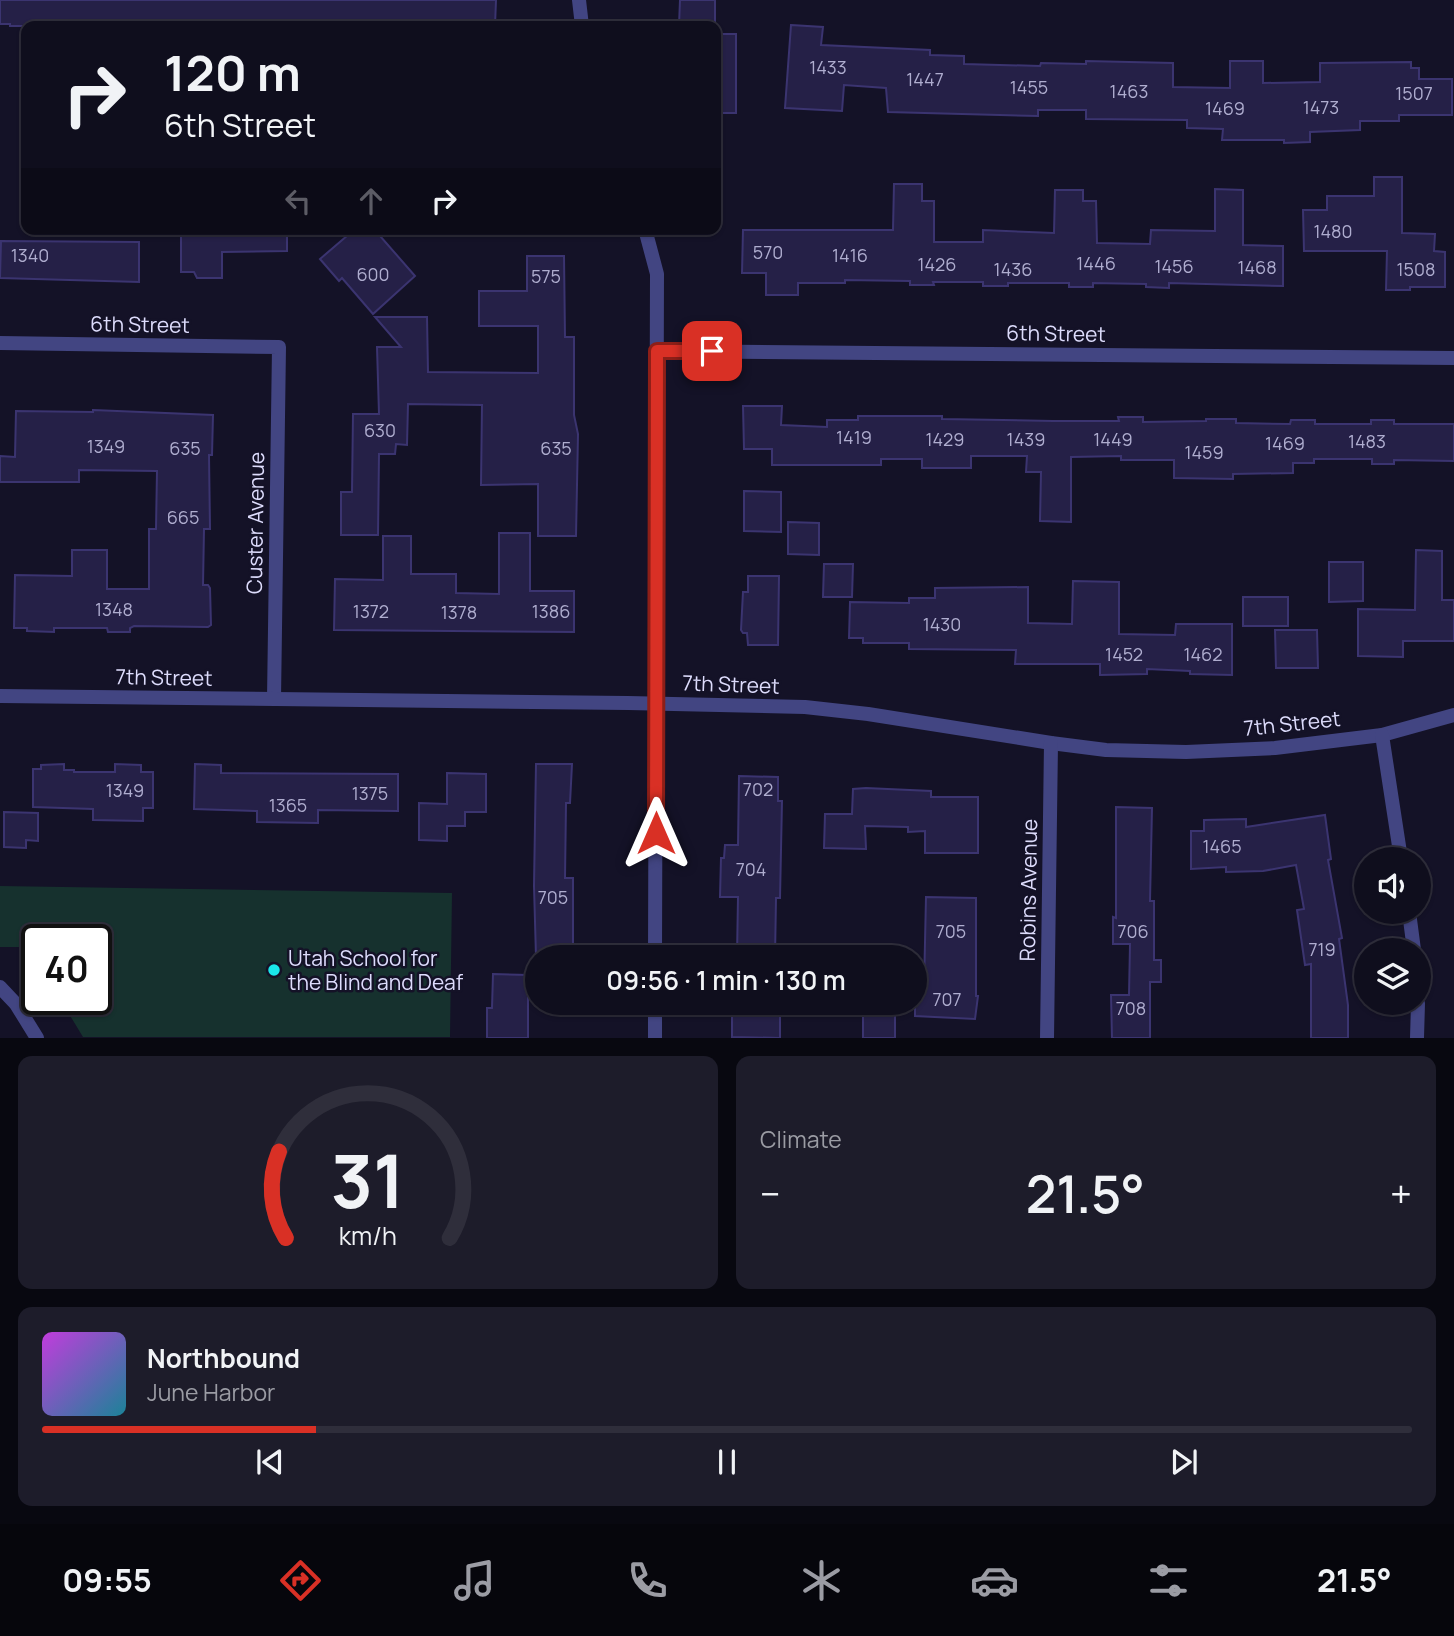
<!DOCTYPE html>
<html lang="en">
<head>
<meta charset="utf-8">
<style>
  body { margin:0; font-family:Manrope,sans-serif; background:#1d1c2a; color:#f1f3f6; height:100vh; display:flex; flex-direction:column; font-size:26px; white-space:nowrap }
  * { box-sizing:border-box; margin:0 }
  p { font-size:23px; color:#9b9ca4 }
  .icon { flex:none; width:38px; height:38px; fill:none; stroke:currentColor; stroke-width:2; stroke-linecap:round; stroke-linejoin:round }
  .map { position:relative; height:1038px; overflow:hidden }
  .sheet { display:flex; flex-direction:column; gap:18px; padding:18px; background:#080810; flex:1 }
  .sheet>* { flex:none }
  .top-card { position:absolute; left:21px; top:21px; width:700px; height:214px; border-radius:14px; box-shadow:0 2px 5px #0004,0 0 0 2px #2f2e3b; background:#0f0e1d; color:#f1f3f6; overflow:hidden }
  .controls { position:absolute; left:1354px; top:847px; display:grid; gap:14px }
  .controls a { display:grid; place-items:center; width:77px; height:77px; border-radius:50%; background:#0f0e1d; box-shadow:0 2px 5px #0004,0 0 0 2px #2f2e3b; font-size:35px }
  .speed { position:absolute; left:21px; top:924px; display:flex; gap:14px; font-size:35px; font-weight:700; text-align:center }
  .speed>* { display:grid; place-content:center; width:91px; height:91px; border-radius:50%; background:#0f0e1d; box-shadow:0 2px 5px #0004,0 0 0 2px #2f2e3b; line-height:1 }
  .speed .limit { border:4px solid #111; border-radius:10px; background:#fff; color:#111 }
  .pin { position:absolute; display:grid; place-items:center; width:60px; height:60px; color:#fff; margin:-30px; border-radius:14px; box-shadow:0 4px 10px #0006 }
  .me { position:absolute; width:77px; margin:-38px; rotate:0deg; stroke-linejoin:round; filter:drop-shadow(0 0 5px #0008) }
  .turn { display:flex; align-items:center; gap:24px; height:147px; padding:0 28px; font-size:32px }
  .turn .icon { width:91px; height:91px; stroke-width:2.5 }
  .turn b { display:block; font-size:49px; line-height:60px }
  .lanes { display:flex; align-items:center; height:66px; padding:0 28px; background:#0003; justify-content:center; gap:35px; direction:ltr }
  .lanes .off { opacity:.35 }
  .big { font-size:52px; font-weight:600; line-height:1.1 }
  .sheet .widget { flex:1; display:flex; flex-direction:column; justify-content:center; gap:10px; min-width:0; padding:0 24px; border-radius:14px; background:#1d1c2a }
  .sheet .dial { align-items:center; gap:0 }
  .dial svg { height:182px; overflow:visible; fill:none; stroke:#2f2e3b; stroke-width:7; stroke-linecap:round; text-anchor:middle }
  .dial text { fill:#f1f3f6; stroke:none }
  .song { display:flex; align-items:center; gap:21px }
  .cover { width:84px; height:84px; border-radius:10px; background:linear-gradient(135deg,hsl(290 70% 55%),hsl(190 70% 35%)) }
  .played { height:7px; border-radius:4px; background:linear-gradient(90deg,#d93025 20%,#2f2e3b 20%) }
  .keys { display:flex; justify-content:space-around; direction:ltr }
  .heat { display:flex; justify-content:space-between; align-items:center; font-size:38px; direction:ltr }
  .sheet .tiles { flex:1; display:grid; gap:18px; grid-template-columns:1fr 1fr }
  .widget:last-child { grid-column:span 2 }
  .trip { position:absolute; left:525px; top:945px; width:402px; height:70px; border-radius:35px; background:#0f0e1d; box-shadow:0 2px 5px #0004,0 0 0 2px #2f2e3b; font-weight:600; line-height:70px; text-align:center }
  .tabs { display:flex; height:112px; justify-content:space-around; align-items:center; background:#06060c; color:#9b9ca4 }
  .tabs .icon { width:49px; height:49px }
  .tabs .on { color:#d93025 }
  .tabs b { font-size:32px; color:#f1f3f6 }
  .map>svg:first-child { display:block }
  .green { fill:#16312e }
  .building { fill:#252047; stroke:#3b3470; stroke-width:2 }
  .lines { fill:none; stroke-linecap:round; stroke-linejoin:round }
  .service { stroke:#424582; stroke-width:14 }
  .minor { stroke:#424582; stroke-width:14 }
  .tertiary { stroke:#424582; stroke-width:14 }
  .route-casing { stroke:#8d1f18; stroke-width:18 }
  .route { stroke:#d93025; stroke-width:12 }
  .poi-dot { fill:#1ae6ea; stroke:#141227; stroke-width:2.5 }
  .labels { text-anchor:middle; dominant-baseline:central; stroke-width:5; stroke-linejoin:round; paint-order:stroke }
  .number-label { font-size:18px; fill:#afadcf }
  .street-label { font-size:21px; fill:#dddcfc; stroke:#141227 }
  .poi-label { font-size:21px; fill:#dddcfc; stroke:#141227; text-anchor:start }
</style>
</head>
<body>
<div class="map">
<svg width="1454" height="1038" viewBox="0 0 1454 1038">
  <rect width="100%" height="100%" fill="#141227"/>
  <!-- green -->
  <polygon class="green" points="0,886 452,893 450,1037 83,1037 60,999 96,999 96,940 37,940 37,968 19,947 0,947"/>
  <!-- building -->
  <g class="building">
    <polygon points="0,0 496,0 495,26 10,26 10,24 0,24"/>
    <polygon points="680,0 715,0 715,26 679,26"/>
    <polygon points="791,25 823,27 821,45 930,50 930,55 964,56 964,64 1040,66 1041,63 1086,64 1086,61 1173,63 1173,87 1230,88 1230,61 1263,61 1263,83 1320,82 1320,63 1411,62 1411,68 1419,68 1419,79 1452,79 1452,115 1399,115 1399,121 1360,121 1360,130 1310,132 1310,142 1284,143 1284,140 1222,140 1223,129 1187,128 1187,120 1086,119 1086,110 1038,110 1038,116 888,112 886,88 844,85 842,111 785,108"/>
    <rect x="716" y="34" width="20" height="79"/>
    <polygon points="1374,177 1402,177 1402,233 1435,234 1434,251 1445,252 1445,287 1410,287 1410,290 1386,290 1387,251 1304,251 1303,210 1327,210 1327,196 1374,196"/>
    <polygon points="894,184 922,184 922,201 934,201 934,242 983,242 983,230 1054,233 1055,190 1083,190 1083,201 1096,201 1097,243 1150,244 1151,230 1215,231 1215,189 1243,190 1243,245 1283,246 1283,286 1169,283 1169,288 1146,287 1146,284 1093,283 1093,287 1069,287 1069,283 1008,283 1008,286 983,286 983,282 933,282 934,285 910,285 910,281 845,280 845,283 798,283 798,295 766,295 766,273 742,273 743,230 893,230"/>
    <polygon points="181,229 287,229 287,251 222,252 222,278 197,278 194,272 181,272"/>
    <polygon points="355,229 374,229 415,276 373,314 342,278 339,281 320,259"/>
    <polygon points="1,241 139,242 139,282 0,278"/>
    <polygon points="527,256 564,256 565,337 574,337 574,415 578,434 576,536 538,536 538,484 481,485 482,405 408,404 407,445 396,444 395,454 379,454 378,535 341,535 341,492 352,492 353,414 379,414 377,347 401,347 375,317 427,317 428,372 538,373 538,326 479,326 479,291 527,291"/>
    <polygon points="743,406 782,406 781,425 827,427 827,420 858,420 858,416 942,416 942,419 1053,421 1119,421 1118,417 1143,417 1143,422 1206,421 1206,419 1236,419 1236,423 1290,424 1291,420 1315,420 1315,424 1371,424 1371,420 1394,420 1394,424 1454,424 1454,461 1394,460 1394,464 1372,464 1372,459 1314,459 1314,463 1293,463 1293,473 1233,474 1233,479 1174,478 1174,460 1121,460 1121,456 1071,457 1071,522 1040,521 1041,472 1026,472 1027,456 971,456 971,468 922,468 922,459 881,459 881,465 772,465 772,449 744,449"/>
    <polygon points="93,410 213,415 212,455 209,455 210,529 204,529 203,585 208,585 210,588 211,625 208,627 134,626 130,628 130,632 108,632 107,628 54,628 54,632 27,631 27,628 14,628 15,575 72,576 72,550 107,550 107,589 149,589 149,529 156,529 157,471 79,470 79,482 0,482 0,456 15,457 16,411 93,412"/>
    <polygon points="744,491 781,492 781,532 744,531"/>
    <polygon points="788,522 819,523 819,555 788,554"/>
    <polygon points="499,533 530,533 530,591 574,591 574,632 334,630 335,579 383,580 383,536 411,536 411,574 456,574 456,593 499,594"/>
    <polygon points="1416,550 1442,551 1442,600 1454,600 1454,641 1403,641 1403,657 1358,656 1358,609 1415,610"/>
    <polygon points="1329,562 1363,562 1363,601 1329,602"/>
    <polygon points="824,564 853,564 852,597 823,597"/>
    <polygon points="748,576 779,576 778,645 748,645 747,633 743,633 741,630 743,592 748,592"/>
    <polygon points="1073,581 1119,582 1119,634 1175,635 1176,624 1232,624 1232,675 1190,674 1190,671 1147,669 1147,674 1100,675 1100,664 1015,664 1016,650 909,649 909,643 863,643 863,638 849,638 850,602 909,603 909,598 935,598 935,588 1028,587 1028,623 1072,624"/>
    <rect x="1243" y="597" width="45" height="29"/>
    <polygon points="1275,630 1317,630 1318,668 1276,668"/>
    <polygon points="64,764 64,770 74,770 74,772 115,772 115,764 141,765 141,772 153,772 153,808 143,808 143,821 93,820 93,809 33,807 33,769 41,769 41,765"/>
    <polygon points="195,764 221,765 221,773 398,774 398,811 318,810 318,823 257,822 257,811 194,809"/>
    <polygon points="536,764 572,764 570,803 566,803 565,878 573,878 573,957 536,957 534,886"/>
    <polygon points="447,773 486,774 486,812 465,812 465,826 447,826 447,841 419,840 419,803 447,804"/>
    <polygon points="739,776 778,777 778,801 782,801 780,898 776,898 775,957 737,957 738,897 720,897 721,858 724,858 725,845 738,845"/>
    <polygon points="866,788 931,791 931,797 978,797 978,853 925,853 925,831 908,832 908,827 865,826 866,849 824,848 825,814 852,814 853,789"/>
    <polygon points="1116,807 1152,808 1150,901 1154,901 1154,960 1161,960 1161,982 1150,982 1150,1038 1112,1038 1111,995 1129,995 1130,944 1113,944 1113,917 1116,918"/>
    <polygon points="4,812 38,813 38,841 26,840 26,848 4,847"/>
    <polygon points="1325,815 1331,859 1328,860 1342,938 1339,939 1348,1005 1348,1038 1311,1038 1311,964 1305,965 1297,910 1304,909 1296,865 1263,871 1226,872 1226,867 1191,869 1191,831 1204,831 1204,820 1246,819 1246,827"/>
    <polygon points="926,897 976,898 976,996 978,996 975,1019 915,1016 915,988 924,988"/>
    <polygon points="493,974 528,975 528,1038 487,1038 487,1008 492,1008"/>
    <polygon points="739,1003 780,1003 780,1038 732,1037 732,1011 739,1011"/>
    <polygon points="863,1007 895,1008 895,1038 863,1038"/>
  </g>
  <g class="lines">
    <!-- service -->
    <polyline class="service" points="0,987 16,1004 37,1038"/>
    <!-- minor -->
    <g class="minor">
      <polyline points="0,343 279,347 274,699"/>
      <polyline points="657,351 1454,358"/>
      <polyline points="0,696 628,703 805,707 868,714 1051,743 1106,750 1186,752 1275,748 1382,735 1454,715"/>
      <polyline points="1382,735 1401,859"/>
      <polyline points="1409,912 1414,950"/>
      <polyline points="1047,1038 1051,743"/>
      <polyline points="1417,1038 1418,1003"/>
    </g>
    <!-- tertiary -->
    <g class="tertiary">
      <polyline points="579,0 582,26"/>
      <polyline points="645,229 657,274 655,957"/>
      <polyline points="655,1038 655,1003"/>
    </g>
  </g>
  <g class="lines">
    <defs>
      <polyline id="route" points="656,833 657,351 712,351"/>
    </defs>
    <!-- route casing -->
    <use href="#route" class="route-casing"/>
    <!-- route -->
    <use href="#route" class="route"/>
  </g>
  <!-- markers -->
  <circle class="poi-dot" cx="274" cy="970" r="7"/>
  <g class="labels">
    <!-- number labels -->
    <g class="number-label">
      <text x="828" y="67">1433</text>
      <text x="925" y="79">1447</text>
      <text x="1029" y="87">1455</text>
      <text x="1129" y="91">1463</text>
      <text x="1414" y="93">1507</text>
      <text x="1321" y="107">1473</text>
      <text x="1225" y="108">1469</text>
      <text x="1333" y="231">1480</text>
      <text x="768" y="252">570</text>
      <text x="30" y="255">1340</text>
      <text x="850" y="255">1416</text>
      <text x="1096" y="263">1446</text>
      <text x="937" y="264">1426</text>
      <text x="1174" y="266">1456</text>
      <text x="1257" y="267">1468</text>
      <text x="1013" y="269">1436</text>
      <text x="1416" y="269">1508</text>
      <text x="373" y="274">600</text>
      <text x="546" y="276">575</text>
      <text x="380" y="430">630</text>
      <text x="854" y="437">1419</text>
      <text x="945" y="439">1429</text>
      <text x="1026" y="439">1439</text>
      <text x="1113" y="439">1449</text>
      <text x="1367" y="441">1483</text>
      <text x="1285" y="443">1469</text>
      <text x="106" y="446">1349</text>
      <text x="185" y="448">635</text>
      <text x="556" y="448">635</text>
      <text x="1204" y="452">1459</text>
      <text x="183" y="517">665</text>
      <text x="114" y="609">1348</text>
      <text x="371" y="611">1372</text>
      <text x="551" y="611">1386</text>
      <text x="459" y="612">1378</text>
      <text x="942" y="624">1430</text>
      <text x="1124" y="654">1452</text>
      <text x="1203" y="654">1462</text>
      <text x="758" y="789">702</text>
      <text x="125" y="790">1349</text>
      <text x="370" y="793">1375</text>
      <text x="288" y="805">1365</text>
      <text x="1222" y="846">1465</text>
      <text x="751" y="869">704</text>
      <text x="553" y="897">705</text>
      <text x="951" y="931">705</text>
      <text x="1133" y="931">706</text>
      <text x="1322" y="949">719</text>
      <text x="947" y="999">707</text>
      <text x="1131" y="1008">708</text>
    </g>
    <!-- street labels -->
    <g class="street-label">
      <text transform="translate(140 324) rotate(1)">6th Street</text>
      <text transform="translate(1056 333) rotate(1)">6th Street</text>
      <text transform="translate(255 523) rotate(-89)">Custer Avenue</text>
      <text transform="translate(164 677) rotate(1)">7th Street</text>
      <text transform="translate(731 684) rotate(2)">7th Street</text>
      <text transform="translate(1292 723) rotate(-6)">7th Street</text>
      <text transform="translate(1028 890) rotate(-89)">Robins Avenue</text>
    </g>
    <!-- poi labels -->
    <g class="poi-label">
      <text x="288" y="958">Utah School for<tspan x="288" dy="24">the Blind and Deaf</tspan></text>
    </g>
  </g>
</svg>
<div class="controls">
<a><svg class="icon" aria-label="sound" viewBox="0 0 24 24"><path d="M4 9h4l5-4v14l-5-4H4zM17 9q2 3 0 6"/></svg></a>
<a><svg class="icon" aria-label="layers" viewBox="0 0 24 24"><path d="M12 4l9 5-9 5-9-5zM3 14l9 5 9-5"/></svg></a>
</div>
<div class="speed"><div class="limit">40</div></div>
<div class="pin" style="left:712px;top:351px;background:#d93025"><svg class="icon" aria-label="arrive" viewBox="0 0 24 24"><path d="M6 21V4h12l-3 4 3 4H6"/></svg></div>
<svg class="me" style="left:656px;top:833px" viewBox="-20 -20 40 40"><path d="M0-17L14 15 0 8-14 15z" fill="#d93025" stroke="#fff" stroke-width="4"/></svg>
<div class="trip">09:56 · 1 min · 130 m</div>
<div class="top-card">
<div class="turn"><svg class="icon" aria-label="right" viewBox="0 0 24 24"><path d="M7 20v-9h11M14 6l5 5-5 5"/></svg><div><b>120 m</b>6th Street</div></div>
<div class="lanes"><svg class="icon off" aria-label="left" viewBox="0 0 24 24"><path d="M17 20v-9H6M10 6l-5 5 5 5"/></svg><svg class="icon off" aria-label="ahead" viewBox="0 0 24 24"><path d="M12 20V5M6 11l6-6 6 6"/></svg><svg class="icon" aria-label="right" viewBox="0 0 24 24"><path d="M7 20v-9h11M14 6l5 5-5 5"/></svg></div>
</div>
</div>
<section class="sheet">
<div class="tiles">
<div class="widget dial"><svg viewBox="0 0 100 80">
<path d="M14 69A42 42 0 1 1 86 69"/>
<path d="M14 69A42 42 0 0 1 11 31" stroke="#d93025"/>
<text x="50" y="56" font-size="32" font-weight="700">31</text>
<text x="50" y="72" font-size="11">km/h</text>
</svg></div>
<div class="widget"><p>Climate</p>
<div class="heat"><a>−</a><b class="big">21.5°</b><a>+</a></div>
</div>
<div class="widget">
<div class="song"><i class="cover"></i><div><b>Northbound</b><p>June Harbor</p></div></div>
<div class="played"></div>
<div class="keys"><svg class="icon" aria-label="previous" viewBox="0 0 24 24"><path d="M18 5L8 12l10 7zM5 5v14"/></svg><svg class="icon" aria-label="pause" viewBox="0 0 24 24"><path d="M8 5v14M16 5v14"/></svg><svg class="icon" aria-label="next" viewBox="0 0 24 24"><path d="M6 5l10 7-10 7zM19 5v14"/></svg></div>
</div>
</div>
</section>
<nav class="tabs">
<b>09:55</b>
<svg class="icon on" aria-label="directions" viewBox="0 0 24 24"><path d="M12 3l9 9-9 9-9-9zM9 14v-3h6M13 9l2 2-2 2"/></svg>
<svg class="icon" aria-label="music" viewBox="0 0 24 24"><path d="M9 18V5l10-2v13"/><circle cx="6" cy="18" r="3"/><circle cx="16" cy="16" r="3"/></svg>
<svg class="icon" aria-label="phone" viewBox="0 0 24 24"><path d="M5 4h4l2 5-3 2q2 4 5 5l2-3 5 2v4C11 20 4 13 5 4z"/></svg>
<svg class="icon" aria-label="climate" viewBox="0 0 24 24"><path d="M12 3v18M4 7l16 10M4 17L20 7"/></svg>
<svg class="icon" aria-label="car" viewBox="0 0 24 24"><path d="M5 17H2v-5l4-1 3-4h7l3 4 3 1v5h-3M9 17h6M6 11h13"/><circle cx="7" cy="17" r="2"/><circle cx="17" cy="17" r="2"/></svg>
<svg class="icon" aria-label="filters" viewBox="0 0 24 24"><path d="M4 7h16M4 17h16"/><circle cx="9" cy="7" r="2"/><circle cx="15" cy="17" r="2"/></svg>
<b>21.5°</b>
</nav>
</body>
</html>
